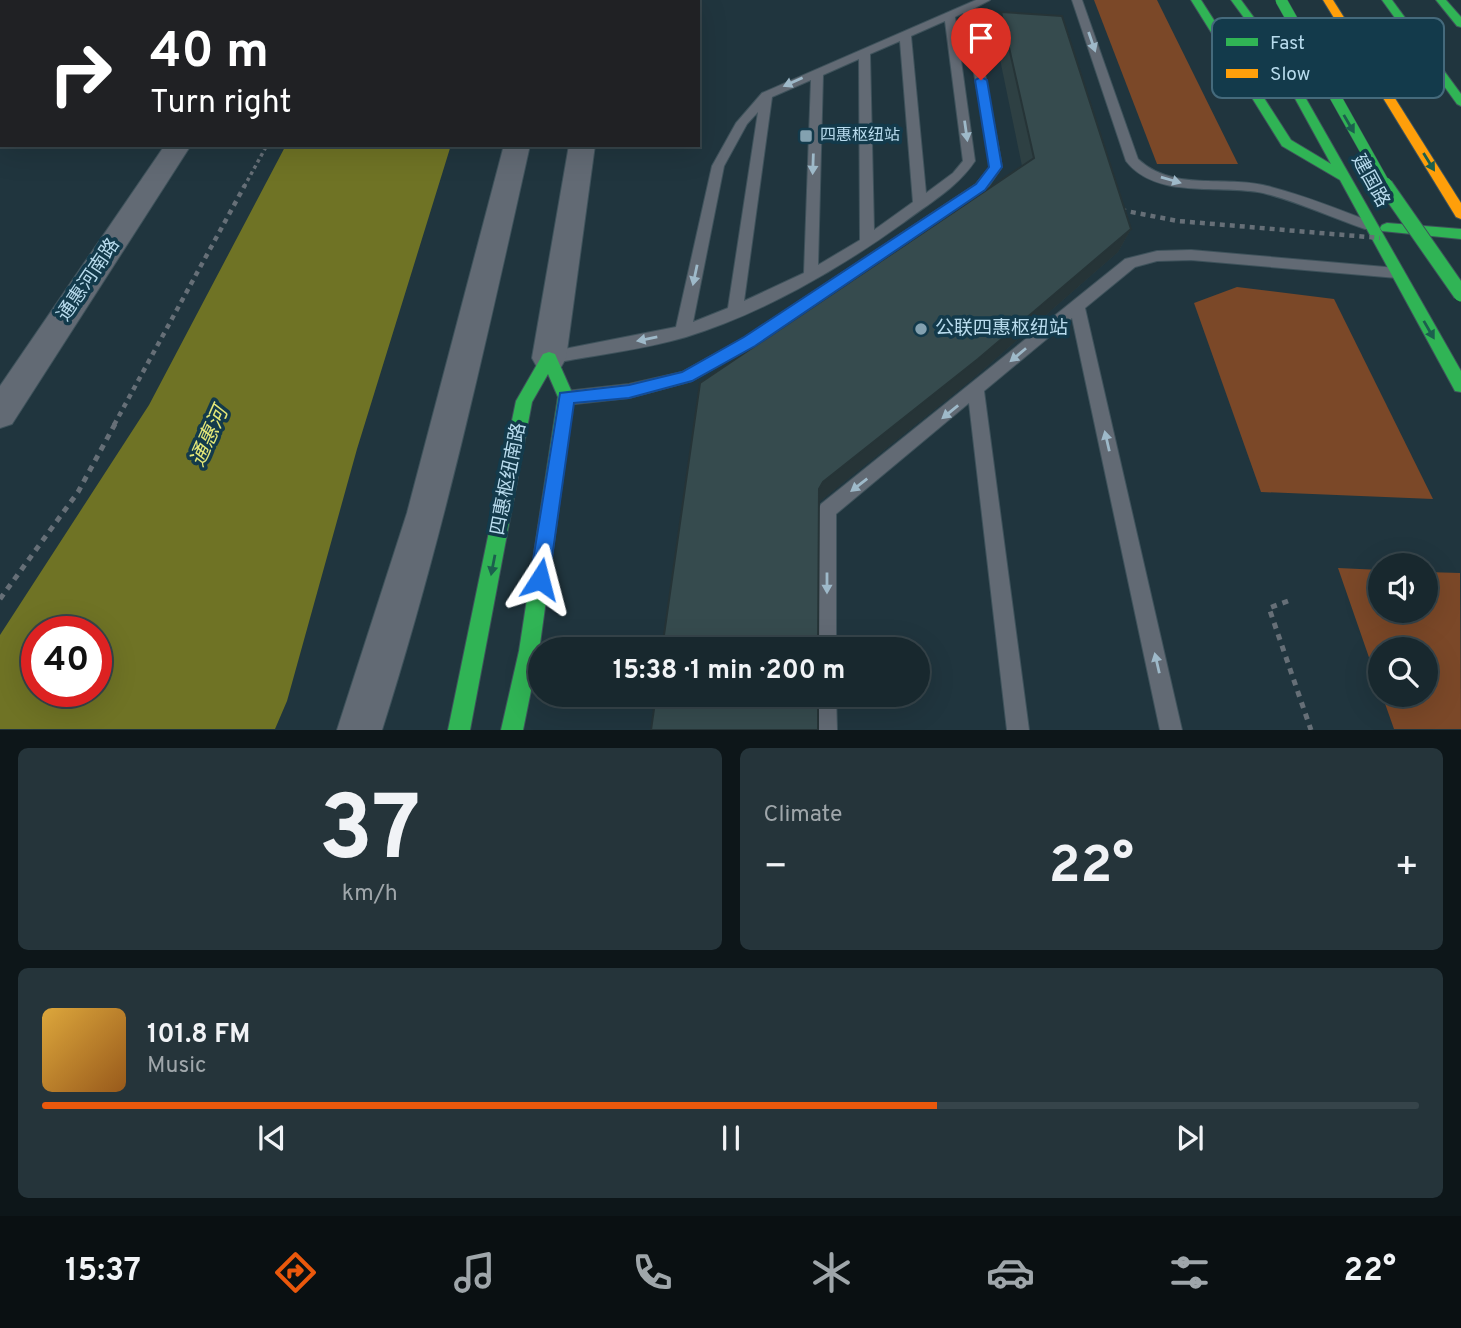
<!DOCTYPE html>
<html lang="en">
<head>
<meta charset="utf-8">
<style>
  body { margin:0; font-family:Overpass,"Noto Sans SC",sans-serif; background:#25343a; color:#f1f3f6; height:100vh; display:flex; flex-direction:column; font-size:26px; white-space:nowrap }
  * { box-sizing:border-box; margin:0 }
  p { font-size:23px; color:#9fa6aa }
  .icon { flex:none; width:38px; height:38px; fill:none; stroke:currentColor; stroke-width:2; stroke-linecap:round; stroke-linejoin:round }
  .map { position:relative; height:730px; overflow:hidden }
  .drawer { display:flex; flex-direction:column; gap:18px; padding:18px; background:#0d1619; flex:1 }
  .drawer>* { flex:none }
  .banner { position:absolute; left:0px; top:0px; width:700px; height:147px; box-shadow:0 7px 28px #0002,0 0 0 2px #36444a; background:#202124; color:#fff; overflow:hidden }
  .fabs { position:absolute; left:1368px; top:553px; display:grid; gap:14px }
  .fabs a { display:grid; place-items:center; width:70px; height:70px; border-radius:50%; background:#18282e; box-shadow:0 7px 28px #0002,0 0 0 2px #36444a; font-size:35px }
  .speed { position:absolute; left:21px; top:616px; display:flex; gap:14px; font-size:35px; font-weight:700; text-align:center }
  .speed>* { display:grid; place-content:center; width:91px; height:91px; border-radius:50%; background:#18282e; box-shadow:0 7px 28px #0002,0 0 0 2px #36444a; line-height:1 }
  .speed .limit { border:10px solid #d22; background:#fff; color:#111 }
  .pin { position:absolute; display:grid; place-items:center; width:60px; height:60px; color:#fff; margin:-72px -30px; border-radius:50% 50% 50% 0; rotate:-45deg; box-shadow:0 0 7px #0007 }
  .pin .icon { rotate:45deg }
  .me { position:absolute; width:77px; margin:-38px; rotate:9deg; stroke-linejoin:round; filter:drop-shadow(0 0 5px #0008) }
  .turn { display:flex; align-items:center; gap:24px; height:147px; padding:0 35px; font-size:32px }
  .turn .icon { width:91px; height:91px; stroke-width:2.5 }
  .turn b { display:block; font-size:49px; line-height:60px }
  .big { font-size:52px; font-weight:700; line-height:1.1 }
  .drawer .tile { flex:1; display:flex; flex-direction:column; justify-content:center; gap:10px; min-width:0; padding:0 24px; border-radius:10px; background:#25343a }
  .drawer .dial { align-items:center; gap:0 }
  .dial b { font-size:91px; line-height:1 }
  .song { display:flex; align-items:center; gap:21px }
  .cover { width:84px; height:84px; border-radius:10px; background:linear-gradient(135deg,hsl(40 70% 55%),hsl(30 70% 35%)) }
  .played { height:7px; border-radius:4px; background:linear-gradient(90deg,#ea580c 65%,#36444a 65%) }
  .keys { display:flex; justify-content:space-around; direction:ltr }
  .heat { display:flex; justify-content:space-between; align-items:center; font-size:38px; direction:ltr }
  .drawer .tiles { flex:1; display:grid; gap:18px; grid-template-columns:1fr 1fr }
  .tile:last-child { grid-column:span 2 }
  .trip { position:absolute; left:528px; top:637px; width:402px; height:70px; border-radius:35px; background:#18282e; box-shadow:0 7px 28px #0002,0 0 0 2px #36444a; font-weight:700; line-height:70px; text-align:center }
  .menu { display:flex; height:112px; justify-content:space-around; align-items:center; background:#0a1012; color:#9fa6aa }
  .menu .icon { width:49px; height:49px }
  .menu .selected { color:#ea580c }
  .menu b { font-size:32px; color:#f1f3f6 }
  .map>svg:first-child { display:block }
  .green { fill:#7b4828 }
  .water { fill:#6f7325; fill-rule:evenodd }
  .lines { fill:none; stroke-linecap:round; stroke-linejoin:round }
  .lane-casing { stroke:#3e525b; stroke-width:2 }
  .street-casing { stroke:#3e525b; stroke-width:2 }
  .fast-casing { stroke:#3e525b; stroke-width:2 }
  .slow-casing { stroke:#3e525b; stroke-width:2 }
  .path-far2 { stroke:#666f77; stroke-width:3.5; stroke-dasharray:3.5 3.5; stroke-linecap:butt }
  .path-far1 { stroke:#666f77; stroke-width:4.5; stroke-dasharray:5 5; stroke-linecap:butt }
  .path { stroke:#666f77; stroke-width:5; stroke-dasharray:6 6; stroke-linecap:butt }
  .lane { fill:#626a74; fill-rule:evenodd }
  .street { fill:#626a74; fill-rule:evenodd }
  .fast { fill:#30b455; fill-rule:evenodd }
  .slow { fill:#ff9f0a; fill-rule:evenodd }
  .fast-bridge-far1-casing { stroke:#3e525b; stroke-width:12; stroke-linecap:butt }
  .fast-bridge-casing { stroke:#3e525b; stroke-width:17; stroke-linecap:butt }
  .path-bridge { stroke:#666f77; stroke-width:4.5; stroke-dasharray:5 5; stroke-linecap:butt }
  .fast-bridge-far1 { stroke:#30b455; stroke-width:11 }
  .fast-bridge { stroke:#30b455; stroke-width:15 }
  .wall { fill:#2e4043 }
  .shaded-wall { fill:#263437 }
  .building { fill:#364b4e; stroke:#263437; stroke-width:2 }
  .oneway { fill:#9eb9c9 }
  .oneway2 { fill:#1c5f4e }
  .route { fill:#1a73e8; stroke:#114b97; stroke-width:2 }
  .poi-dot { fill:#83a1b0; stroke:#133a4b; stroke-width:2.5 }
  .labels { text-anchor:middle; dominant-baseline:central; stroke-width:7; stroke-linejoin:round; paint-order:stroke }
  .far-poi-label { font-size:16px; fill:#b8dbed; stroke:#133a4b; text-anchor:start }
  .street-label { font-size:19px; fill:#b8dbed; stroke:#133a4b }
  .poi-label { font-size:19px; fill:#b8dbed; stroke:#133a4b; text-anchor:start }
  .water-label { font-size:21px; font-style:italic; fill:#e5e878; stroke:#133a4b }
  .key { fill:#133a4b; stroke:#456a7c; stroke-width:2 }
  .key-label { font-size:19px; fill:#b8dbed }
</style>
</head>
<body>
<div class="map">
<svg width="1461" height="730" viewBox="0 0 1461 730">
  <rect width="100%" height="100%" fill="#20353e"/>
  <!-- green -->
  <g class="green">
    <polygon points="1094,0 1157,0 1238,164 1157,164"/>
    <polygon points="1237,287 1334,299 1433,499 1261,492 1194,303"/>
    <polygon points="1338,568 1381,570 1381,611 1426,611 1426,572 1460,573 1461,729 1394,729 1382,695 1426,695 1426,649 1381,649 1381,692"/>
  </g>
  <!-- water -->
  <path class="water" d="M286 145H451L357 449 287 701 275 729H0V635L149 405ZM37 632H96V691H37Z"/>
  <g class="lines">
    <defs>
      <g id="lane">
        <path d="M976 0H990L973 9 1002 167 986 190 755 345 692 381 629 398 566 405 560 403 558 398 560 393 566 391 629 384 682 372 745 337 976 184 990 167 989 155 963 13 955 17 975 161C957 188 928 204 903 223 839 269 761 314 686 337 642 350 594 355 549 364L543 362 541 358 543 354 549 352 676 327 712 166 736 123 762 93ZM945 21 963 161 953 173 926 193 911 36ZM900 41 913 202 874 230 870 54ZM859 59 860 240 818 265 823 75ZM811 80 804 273 744 301 772 97ZM758 112 728 308 693 322 724 166 747 124Z"/>
        <path d="M1072 0H1082L1138 159C1173 192 1225 175 1267 186 1304 195 1339 210 1375 223L1377 226 1375 229H1365C1333 218 1296 201 1263 193 1221 184 1156 200 1126 161Z"/>
        <polygon points="1191,250 1397,268 1404,273 1397,278 1191,260 1157,261 1135,267 1085,308 1182,730 1160,730 1072,318 984,391 1029,730 1007,730 969,403 836,514 836,649 816,649 818,510 821,504 1125,259 1157,251"/>
        <polygon points="816,695 836,695 837,730 815,730"/>
      </g>
      <g id="street">
        <polygon points="264,0 286,0 263,2"/>
        <rect x="540" y="0" width="22" height="2"/>
        <rect x="593" y="0" width="22" height="2"/>
        <polygon points="165,145 191,145 12,424 0,428 0,386"/>
        <path d="M504 145H530C486 342 443 538 382 730H337L407 513Z"/>
        <polygon points="569,145 595,145 566,358 561,367 549,371 537,367 532,358"/>
      </g>
      <g id="fast">
        <polygon points="1191,0 1201,0 1291,140 1331,164 1270,53 1231,0 1241,0 1280,53 1461,371 1461,392 1455,391 1340,180 1282,146"/>
        <polygon points="1382,0 1392,0 1461,94 1461,106 1457,104"/>
        <polygon points="1436,0 1446,0 1461,17 1461,27 1457,26"/>
        <polygon points="1387,223 1461,229 1461,239 1382,231 1380,228 1382,225"/>
        <polygon points="549,352 555,354 574,397 539,651 523,730 501,730 519,651 558,397 548,374 532,402 470,730 448,730 516,401 543,354"/>
      </g>
      <polygon id="slow" points="1323,0 1333,0 1461,203 1461,219 1456,217"/>
    </defs>
    <!-- lane casing -->
    <use href="#lane" class="lane-casing"/>
    <!-- street casing -->
    <use href="#street" class="street-casing"/>
    <!-- fast casing -->
    <use href="#fast" class="fast-casing"/>
    <!-- slow casing -->
    <use href="#slow" class="slow-casing"/>
    <!-- path-far2 -->
    <polyline class="path-far2" points="244,187 267,145"/>
    <!-- path-far1 -->
    <polyline class="path-far1" points="114,425 245,185"/>
    <!-- path -->
    <g class="path">
      <polyline points="0,599 78,492 115,424"/>
      <polyline points="1288,601 1269,608 1311,730"/>
    </g>
    <!-- lane -->
    <use href="#lane" class="lane"/>
    <!-- street -->
    <use href="#street" class="street"/>
    <!-- fast -->
    <use href="#fast" class="fast"/>
    <!-- slow -->
    <use href="#slow" class="slow"/>
    <defs>
      <polyline id="fast-bridge-far1" points="1281,0 1386,187"/>
      <polyline id="fast-bridge" points="1385,185 1461,294"/>
    </defs>
    <!-- fast-bridge-far1 casing -->
    <use href="#fast-bridge-far1" class="fast-bridge-far1-casing"/>
    <!-- fast-bridge casing -->
    <use href="#fast-bridge" class="fast-bridge-casing"/>
    <!-- path-bridge -->
    <polyline class="path-bridge" points="1121,210 1178,221 1380,238"/>
    <!-- fast-bridge-far1 -->
    <use href="#fast-bridge-far1" class="fast-bridge-far1"/>
    <!-- fast-bridge -->
    <use href="#fast-bridge" class="fast-bridge"/>
  </g>
  <!-- wall -->
  <polygon class="wall" points="1001,12 1131,229 1118,252 970,381 819,502 662,649 1022,166 995,35"/>
  <!-- shaded-wall -->
  <polygon class="shaded-wall" points="1131,229 1118,252 970,381 819,502 819,489 823,482"/>
  <!-- building -->
  <g class="building">
    <polygon points="1001,12 1062,16 1131,229 978,359 823,482 819,489 818,649 662,649 700,383 1034,158"/>
    <polygon points="656,695 818,695 818,730 651,730"/>
  </g>
  <!-- one-way arrows -->
  <defs><path id="oneway-solid" d="M-6-.8H1V-3.2L6.5 0L1 3.2V.8H-6Z" transform="scale(1.75)"/></defs>
  <g class="oneway">
    <use href="#oneway-solid" transform="translate(1092 42) rotate(71)"/>
    <use href="#oneway-solid" transform="translate(793 82) rotate(156)"/>
    <use href="#oneway-solid" transform="translate(966 131) rotate(82)"/>
    <use href="#oneway-solid" transform="translate(813 164) rotate(92)"/>
    <use href="#oneway-solid" transform="translate(1171 180) rotate(16)"/>
    <use href="#oneway-solid" transform="translate(695 275) rotate(102)"/>
    <use href="#oneway-solid" transform="translate(647 339) rotate(169)"/>
    <use href="#oneway-solid" transform="translate(1018 355) rotate(140)"/>
    <use href="#oneway-solid" transform="translate(950 412) rotate(141)"/>
    <use href="#oneway-solid" transform="translate(1107 441) rotate(-103)"/>
    <use href="#oneway-solid" transform="translate(859 485) rotate(142)"/>
    <use href="#oneway-solid" transform="translate(827 583) rotate(90)"/>
    <use href="#oneway-solid" transform="translate(1157 663) rotate(-103)"/>
  </g>
  <g class="oneway2">
    <use href="#oneway-solid" transform="translate(1349 124) rotate(60)"/>
    <use href="#oneway-solid" transform="translate(1429 162) rotate(58)"/>
    <use href="#oneway-solid" transform="translate(1429 330) rotate(60)"/>
    <use href="#oneway-solid" transform="translate(493 565) rotate(101)"/>
  </g>
  <!-- route -->
  <polygon class="route" points="981,77 987,80 1002,167 985,190 755,346 692,381 629,398 574,403 549,579 547,586 540,588 533,586 530,579 560,393 629,385 682,372 744,337 976,184 989,167 975,80"/>
  <!-- markers -->
  <g class="poi-dot">
    <rect x="799" y="129" width="14" height="14" rx="3.5"/>
    <circle cx="921" cy="329" r="7"/>
  </g>
  <g class="labels">
    <!-- far-poi labels -->
    <g class="far-poi-label">
      <text x="820" y="136">四惠枢纽站</text>
    </g>
    <!-- street labels -->
    <g class="street-label">
      <text transform="translate(1370 181) rotate(61)">建国路</text>
      <text transform="translate(89 280) rotate(-56)">通惠河南路</text>
      <text transform="translate(509 479) rotate(-79)">四惠枢纽南路</text>
    </g>
    <!-- poi labels -->
    <g class="poi-label">
      <text x="935" y="329">公联四惠枢纽站</text>
    </g>
    <!-- water labels -->
    <g class="water-label">
      <text transform="translate(210 437) rotate(-66)">通惠河</text>
    </g>
  </g>
  <!-- legend -->
  <rect x="1212" y="18" width="232" height="80" rx="10" class="key"/>
  <rect x="1226" y="38" width="32" height="8" fill="#30b455"/>
  <rect x="1226" y="69" width="32" height="9" fill="#ff9f0a"/>
  <g class="key-label">
    <text x="1270" y="49">Fast</text>
    <text x="1270" y="80">Slow</text>
  </g>
</svg>
<div class="fabs">
<a><svg class="icon" aria-label="sound" viewBox="0 0 24 24"><path d="M4 9h4l5-4v14l-5-4H4zM17 9q2 3 0 6"/></svg></a>
<a><svg class="icon" aria-label="search" viewBox="0 0 24 24"><circle cx="10" cy="10" r="6"/><path d="M15 15l6 6"/></svg></a>
</div>
<div class="speed"><div class="limit">40</div></div>
<div class="pin" style="left:981px;top:80px;background:#d93025"><svg class="icon" aria-label="arrive" viewBox="0 0 24 24"><path d="M6 21V4h12l-3 4 3 4H6"/></svg></div>
<svg class="me" style="left:540px;top:579px" viewBox="-20 -20 40 40"><path d="M0-17L14 15 0 8-14 15z" fill="#1a73e8" stroke="#fff" stroke-width="4"/></svg>
<div class="trip">15:38 · 1 min · 200 m</div>
<div class="banner">
<div class="turn"><svg class="icon" aria-label="right" viewBox="0 0 24 24"><path d="M7 20v-9h11M14 6l5 5-5 5"/></svg><div><b>40 m</b>Turn right</div></div>
</div>
</div>
<section class="drawer">
<div class="tiles">
<div class="tile dial"><b>37</b><p>km/h</p></div>
<div class="tile"><p>Climate</p>
<div class="heat"><a>−</a><b class="big">22°</b><a>+</a></div>
</div>
<div class="tile">
<div class="song"><i class="cover"></i><div><b>101.8 FM</b><p>Music</p></div></div>
<div class="played"></div>
<div class="keys"><svg class="icon" aria-label="previous" viewBox="0 0 24 24"><path d="M18 5L8 12l10 7zM5 5v14"/></svg><svg class="icon" aria-label="pause" viewBox="0 0 24 24"><path d="M8 5v14M16 5v14"/></svg><svg class="icon" aria-label="next" viewBox="0 0 24 24"><path d="M6 5l10 7-10 7zM19 5v14"/></svg></div>
</div>
</div>
</section>
<nav class="menu">
<b>15:37</b>
<svg class="icon selected" aria-label="directions" viewBox="0 0 24 24"><path d="M12 3l9 9-9 9-9-9zM9 14v-3h6M13 9l2 2-2 2"/></svg>
<svg class="icon" aria-label="music" viewBox="0 0 24 24"><path d="M9 18V5l10-2v13"/><circle cx="6" cy="18" r="3"/><circle cx="16" cy="16" r="3"/></svg>
<svg class="icon" aria-label="phone" viewBox="0 0 24 24"><path d="M5 4h4l2 5-3 2q2 4 5 5l2-3 5 2v4C11 20 4 13 5 4z"/></svg>
<svg class="icon" aria-label="climate" viewBox="0 0 24 24"><path d="M12 3v18M4 7l16 10M4 17L20 7"/></svg>
<svg class="icon" aria-label="car" viewBox="0 0 24 24"><path d="M5 17H2v-5l4-1 3-4h7l3 4 3 1v5h-3M9 17h6M6 11h13"/><circle cx="7" cy="17" r="2"/><circle cx="17" cy="17" r="2"/></svg>
<svg class="icon" aria-label="filters" viewBox="0 0 24 24"><path d="M4 7h16M4 17h16"/><circle cx="9" cy="7" r="2"/><circle cx="15" cy="17" r="2"/></svg>
<b>22°</b>
</nav>
</body>
</html>
